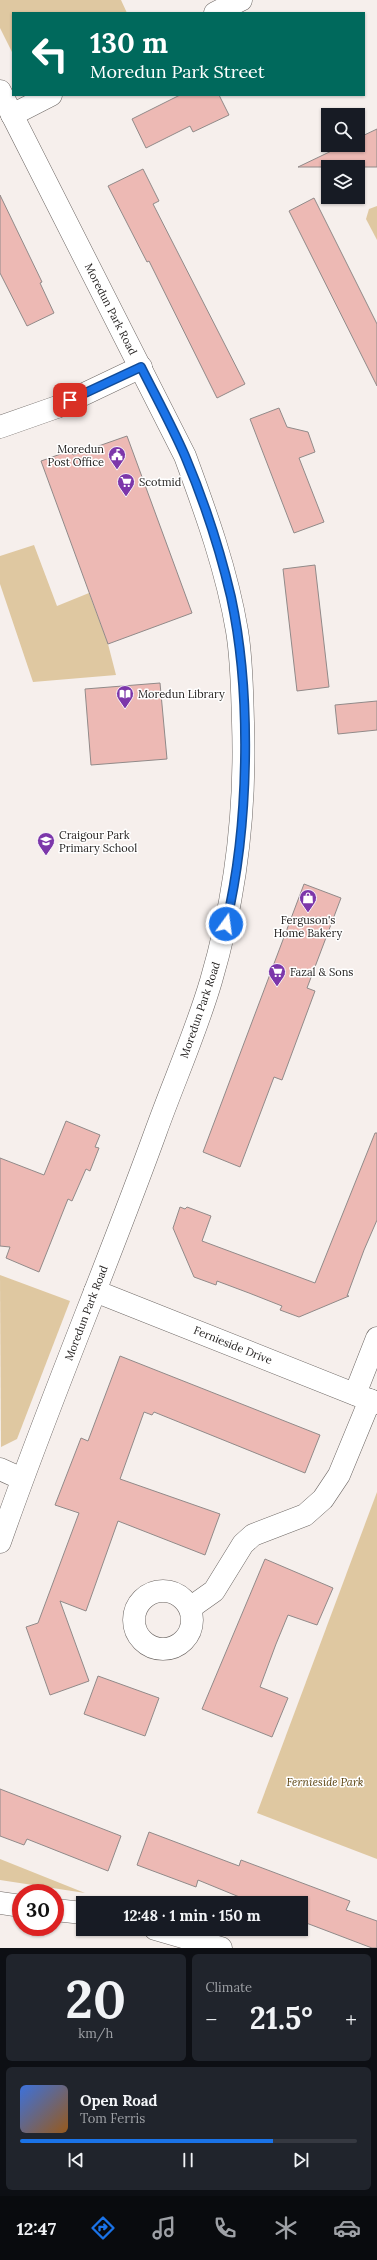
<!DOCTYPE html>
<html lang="en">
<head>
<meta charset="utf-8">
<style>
  body { margin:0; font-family:Lora,serif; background:#20242c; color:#f1f3f6; height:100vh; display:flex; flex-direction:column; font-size:15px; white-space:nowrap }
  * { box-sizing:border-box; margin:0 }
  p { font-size:13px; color:#9ea1a6 }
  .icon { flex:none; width:22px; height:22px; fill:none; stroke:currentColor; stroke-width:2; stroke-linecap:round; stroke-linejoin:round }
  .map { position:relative; height:1948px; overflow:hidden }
  .panel { display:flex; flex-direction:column; gap:6px; padding:6px; background:#0d0f14; flex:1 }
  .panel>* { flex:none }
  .hud { position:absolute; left:12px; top:12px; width:353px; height:84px; border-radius:0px; box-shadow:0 1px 3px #0004; background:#00695c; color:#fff; overflow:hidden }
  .fabs { position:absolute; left:321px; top:108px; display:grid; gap:8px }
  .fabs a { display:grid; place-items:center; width:44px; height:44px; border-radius:0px; background:#171b24; box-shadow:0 1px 3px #0004; font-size:20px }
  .speed { position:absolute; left:12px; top:1884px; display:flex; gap:8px; font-size:20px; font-weight:700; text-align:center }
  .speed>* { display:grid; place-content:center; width:52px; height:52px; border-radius:50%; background:#171b24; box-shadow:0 1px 3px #0004; line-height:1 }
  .speed .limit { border:6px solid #d22; background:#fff; color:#111 }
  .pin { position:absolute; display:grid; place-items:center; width:34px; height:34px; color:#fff; margin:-17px; border-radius:8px; box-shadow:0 2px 6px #0006 }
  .me { position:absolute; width:44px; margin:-22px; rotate:14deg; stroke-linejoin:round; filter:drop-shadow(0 0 3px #0008) }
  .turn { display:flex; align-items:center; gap:14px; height:84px; padding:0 12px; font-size:18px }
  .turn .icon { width:52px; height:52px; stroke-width:2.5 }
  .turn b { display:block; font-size:28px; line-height:34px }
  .big { font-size:30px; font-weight:800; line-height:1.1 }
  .panel .tile { flex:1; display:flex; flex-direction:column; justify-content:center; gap:6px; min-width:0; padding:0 14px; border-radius:6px; background:#20242c }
  .panel .dial { align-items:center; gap:0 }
  .dial b { font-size:52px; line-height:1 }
  .song { display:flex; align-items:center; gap:12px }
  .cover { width:48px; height:48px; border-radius:6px; background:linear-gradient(135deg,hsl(220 70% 55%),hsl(30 70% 35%)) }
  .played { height:4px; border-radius:2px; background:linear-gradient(90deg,#1a73e8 75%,#363941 75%) }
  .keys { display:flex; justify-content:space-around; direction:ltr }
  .heat { display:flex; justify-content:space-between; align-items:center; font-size:22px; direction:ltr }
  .panel .tiles { flex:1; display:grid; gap:6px; grid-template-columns:1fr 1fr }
  .tile:last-child { grid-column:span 2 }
  .trip { position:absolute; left:76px; top:1896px; width:232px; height:40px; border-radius:0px; background:#171b24; box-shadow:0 1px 3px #0004; font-weight:800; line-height:40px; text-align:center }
  .dock { display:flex; height:64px; justify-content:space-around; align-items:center; background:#090b0e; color:#9ea1a6 }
  .dock .icon { width:28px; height:28px }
  .dock .current { color:#1a73e8 }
  .dock b { font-size:18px; color:#f1f3f6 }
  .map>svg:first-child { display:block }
  .green { fill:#dfc8a1 }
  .building { fill:#edb9b4; stroke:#918a89 }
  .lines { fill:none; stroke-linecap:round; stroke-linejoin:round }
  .street-casing { stroke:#6e6865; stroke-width:23 }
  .street { stroke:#fff; stroke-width:22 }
  .route-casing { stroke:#114b97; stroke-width:10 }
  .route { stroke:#1a73e8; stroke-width:7 }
  .labels { text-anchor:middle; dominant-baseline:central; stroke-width:3; stroke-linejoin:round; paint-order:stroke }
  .street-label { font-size:11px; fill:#1e1b1a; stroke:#fff }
  .poi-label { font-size:11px; fill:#1e1b1a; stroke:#fff; text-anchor:start }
  .park-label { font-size:11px; font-style:italic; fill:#583f0b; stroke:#fff }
</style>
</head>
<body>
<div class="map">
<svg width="377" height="1948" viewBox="0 0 377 1948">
  <rect width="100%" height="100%" fill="#f6efec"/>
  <!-- green -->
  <g class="green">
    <polygon points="0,0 121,0 127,13 13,13 13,54 0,28"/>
    <polygon points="377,206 377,240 366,219 369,209"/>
    <polygon points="34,545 57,606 89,593 108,644 116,675 33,682 0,584 0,556"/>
    <polygon points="0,1275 70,1301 17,1439 1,1447"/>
    <polygon points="377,1492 377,1859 257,1813"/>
    <polygon points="0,1859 85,1893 0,1880"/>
  </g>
  <!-- building -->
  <g class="building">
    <polygon points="180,95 219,95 229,115 193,132 190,126 146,148 132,119"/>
    <polygon points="377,129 377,167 298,167 344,145 358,145 358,138"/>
    <polygon points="143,169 159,201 153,204 245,384 217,398 149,261 147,262 108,186"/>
    <polygon points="0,195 42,282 40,283 54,313 27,326 0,273"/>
    <polygon points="314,198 377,324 377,386 289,211"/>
    <polygon points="279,408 287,427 308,432 315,452 299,458 324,522 294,533 250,419"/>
    <polygon points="127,436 192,613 108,644 41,461 72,450 73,455"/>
    <polygon points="315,565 329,687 297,691 283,569"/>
    <polygon points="160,683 167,759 91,765 85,689"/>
    <polygon points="377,701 377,730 338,734 335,705"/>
    <polygon points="304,884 341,898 307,988 315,991 282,1080 274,1077 240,1167 203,1152"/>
    <polygon points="66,1121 100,1135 95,1147 99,1148 90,1171 86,1169 72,1201 68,1199 39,1272 6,1258 10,1247 0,1246 0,1158 44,1175"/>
    <polygon points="375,1133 377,1133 377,1220 364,1250 347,1296 349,1296 299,1317 280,1310 282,1306 249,1293 217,1281 216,1285 194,1277 173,1228 180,1207 185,1209 187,1207 211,1216 202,1241 315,1283"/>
    <polygon points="120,1356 320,1435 305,1473 154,1412 152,1415 144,1412 120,1479 220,1514 205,1555 118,1521 86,1611 60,1601 89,1681 50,1695 26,1627 38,1623 79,1513 55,1505 81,1438 88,1441"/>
    <polygon points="265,1559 333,1588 317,1625 288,1615 276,1644 260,1687 288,1698 272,1737 202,1709"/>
    <polygon points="98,1676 159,1698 145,1736 84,1714"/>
    <polygon points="0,1789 121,1836 108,1871 27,1839 24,1845 0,1836"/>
    <polygon points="149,1832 239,1866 241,1860 350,1901 346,1910 377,1921 377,1948 372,1948 301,1921 301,1903 254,1903 198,1880 196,1887 137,1865"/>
  </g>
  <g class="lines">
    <defs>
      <g id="street">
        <polyline points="215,13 241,0"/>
        <path d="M0 91 185 456C206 513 227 571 237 631 242 661 242 691 243 722 246 810 236 896 211 981 196 1032 174 1081 156 1131 106 1269 48 1404 0 1542"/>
        <polyline points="12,115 51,95"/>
        <polyline points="0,427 57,407 141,367"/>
        <polyline points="95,1291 377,1403"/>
        <polyline points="355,1394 377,1338"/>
        <polyline points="0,1469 22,1479"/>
        <circle cx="163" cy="1620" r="29"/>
        <polyline points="190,1608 214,1591 243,1544 253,1535 305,1515 323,1499 339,1475 370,1400"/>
        <polyline points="0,1903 21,1906"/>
        <polyline points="55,1910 83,1913"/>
        <polyline points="155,1929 221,1948"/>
      </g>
    </defs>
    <!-- street casing -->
    <use href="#street" class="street-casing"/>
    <!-- street -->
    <use href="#street" class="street"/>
  </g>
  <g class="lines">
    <defs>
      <path id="route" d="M70 400 141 367C156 397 172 426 185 456 204 501 220 550 231 597 252 695 249 827 226 924"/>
    </defs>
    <!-- route casing -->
    <use href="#route" class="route-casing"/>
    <!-- route -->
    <use href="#route" class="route"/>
  </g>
  <!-- icons -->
  <defs>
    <symbol id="civic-pin" viewBox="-11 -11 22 30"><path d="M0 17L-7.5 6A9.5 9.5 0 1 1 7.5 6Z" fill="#7c37aa" stroke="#fff"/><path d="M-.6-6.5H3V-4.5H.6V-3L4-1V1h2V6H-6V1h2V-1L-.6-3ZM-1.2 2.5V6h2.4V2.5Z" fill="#fff"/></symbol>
    <symbol id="supermarket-pin" viewBox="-11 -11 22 30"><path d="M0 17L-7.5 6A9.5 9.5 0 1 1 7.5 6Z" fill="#7c37aa" stroke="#fff"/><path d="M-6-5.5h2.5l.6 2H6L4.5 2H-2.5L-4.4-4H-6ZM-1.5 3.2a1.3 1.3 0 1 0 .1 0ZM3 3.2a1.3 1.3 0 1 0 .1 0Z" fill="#fff"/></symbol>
    <symbol id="library-pin" viewBox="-11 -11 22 30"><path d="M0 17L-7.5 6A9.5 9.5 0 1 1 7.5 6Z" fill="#7c37aa" stroke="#fff"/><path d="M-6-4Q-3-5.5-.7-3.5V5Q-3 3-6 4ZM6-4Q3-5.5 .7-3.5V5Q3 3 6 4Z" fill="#fff"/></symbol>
    <symbol id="school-pin" viewBox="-11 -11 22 30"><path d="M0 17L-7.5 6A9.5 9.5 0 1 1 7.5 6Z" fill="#7c37aa" stroke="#fff"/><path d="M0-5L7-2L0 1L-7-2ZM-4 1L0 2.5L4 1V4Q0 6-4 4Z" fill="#fff"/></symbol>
    <symbol id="shop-pin" viewBox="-11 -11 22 30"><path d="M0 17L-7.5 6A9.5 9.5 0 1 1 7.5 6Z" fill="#7c37aa" stroke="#fff"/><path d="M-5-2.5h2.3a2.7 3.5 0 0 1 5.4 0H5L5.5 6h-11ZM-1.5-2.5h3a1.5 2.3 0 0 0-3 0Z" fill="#fff"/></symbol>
  </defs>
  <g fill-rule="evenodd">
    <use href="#civic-pin" x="107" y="445" width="20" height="27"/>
    <use href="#supermarket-pin" x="116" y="472" width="20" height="27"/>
    <use href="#library-pin" x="115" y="684" width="20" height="27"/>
    <use href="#school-pin" x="36" y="831" width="20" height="27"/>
    <use href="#shop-pin" x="298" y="888" width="20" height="27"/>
    <use href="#supermarket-pin" x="267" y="962" width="20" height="27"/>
  </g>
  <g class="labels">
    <!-- street labels -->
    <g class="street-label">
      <text transform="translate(111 309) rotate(63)">Moredun Park Road</text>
      <text transform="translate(200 1010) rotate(-71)">Moredun Park Road</text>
      <text transform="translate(86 1313) rotate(-69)">Moredun Park Road</text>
      <text transform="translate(233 1345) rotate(22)">Fernieside Drive</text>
    </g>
    <!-- poi labels -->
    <g class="poi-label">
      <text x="104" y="449" text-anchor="end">Moredun<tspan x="104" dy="13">Post Office</tspan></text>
      <text x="139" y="482">Scotmid</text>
      <text x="138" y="694">Moredun Library</text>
      <text x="59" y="835">Craigour Park<tspan x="59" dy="13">Primary School</tspan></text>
      <text x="308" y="920" text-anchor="middle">Ferguson's<tspan x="308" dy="13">Home Bakery</tspan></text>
      <text x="290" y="972">Fazal &amp; Sons</text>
    </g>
    <!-- park labels -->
    <g class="park-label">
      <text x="325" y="1782">Fernieside Park</text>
    </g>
  </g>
</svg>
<div class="fabs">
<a><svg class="icon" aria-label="search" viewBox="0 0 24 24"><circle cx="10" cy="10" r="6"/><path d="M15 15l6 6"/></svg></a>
<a><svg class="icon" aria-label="layers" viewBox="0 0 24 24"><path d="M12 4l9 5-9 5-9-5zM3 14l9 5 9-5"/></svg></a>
</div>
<div class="speed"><div class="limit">30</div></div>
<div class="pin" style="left:70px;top:400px;background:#d93025"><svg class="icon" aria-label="arrive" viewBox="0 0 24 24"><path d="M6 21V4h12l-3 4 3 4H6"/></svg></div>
<svg class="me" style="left:226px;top:924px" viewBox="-20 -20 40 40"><circle r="17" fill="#1a73e8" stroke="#fff" stroke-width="3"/><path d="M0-11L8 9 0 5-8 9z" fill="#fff"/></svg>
<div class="trip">12:48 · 1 min · 150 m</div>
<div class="hud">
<div class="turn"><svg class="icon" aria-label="left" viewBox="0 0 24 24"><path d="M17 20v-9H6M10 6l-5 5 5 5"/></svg><div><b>130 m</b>Moredun Park Street</div></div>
</div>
</div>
<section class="panel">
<div class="tiles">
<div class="tile dial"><b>20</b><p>km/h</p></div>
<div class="tile"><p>Climate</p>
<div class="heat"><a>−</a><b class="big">21.5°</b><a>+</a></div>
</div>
<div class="tile">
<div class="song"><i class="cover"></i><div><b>Open Road</b><p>Tom Ferris</p></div></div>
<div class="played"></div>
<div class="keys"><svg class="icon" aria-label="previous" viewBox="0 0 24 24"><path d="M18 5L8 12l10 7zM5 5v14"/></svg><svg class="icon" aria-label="pause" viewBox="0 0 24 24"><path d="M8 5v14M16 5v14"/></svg><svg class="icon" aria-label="next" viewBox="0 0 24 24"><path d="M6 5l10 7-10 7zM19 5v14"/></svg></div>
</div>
</div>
</section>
<nav class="dock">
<b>12:47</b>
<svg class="icon current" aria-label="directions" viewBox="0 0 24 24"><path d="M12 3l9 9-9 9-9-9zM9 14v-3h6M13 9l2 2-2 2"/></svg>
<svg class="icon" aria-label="music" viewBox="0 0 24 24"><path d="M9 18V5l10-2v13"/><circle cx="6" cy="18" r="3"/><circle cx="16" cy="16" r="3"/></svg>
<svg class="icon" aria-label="phone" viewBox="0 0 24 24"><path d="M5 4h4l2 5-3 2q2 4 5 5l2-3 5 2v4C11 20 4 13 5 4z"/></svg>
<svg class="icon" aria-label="climate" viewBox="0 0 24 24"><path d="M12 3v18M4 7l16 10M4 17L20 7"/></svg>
<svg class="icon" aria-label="car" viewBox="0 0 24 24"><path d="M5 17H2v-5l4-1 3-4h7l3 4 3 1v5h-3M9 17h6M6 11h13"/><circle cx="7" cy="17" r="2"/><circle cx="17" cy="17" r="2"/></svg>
</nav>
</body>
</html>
